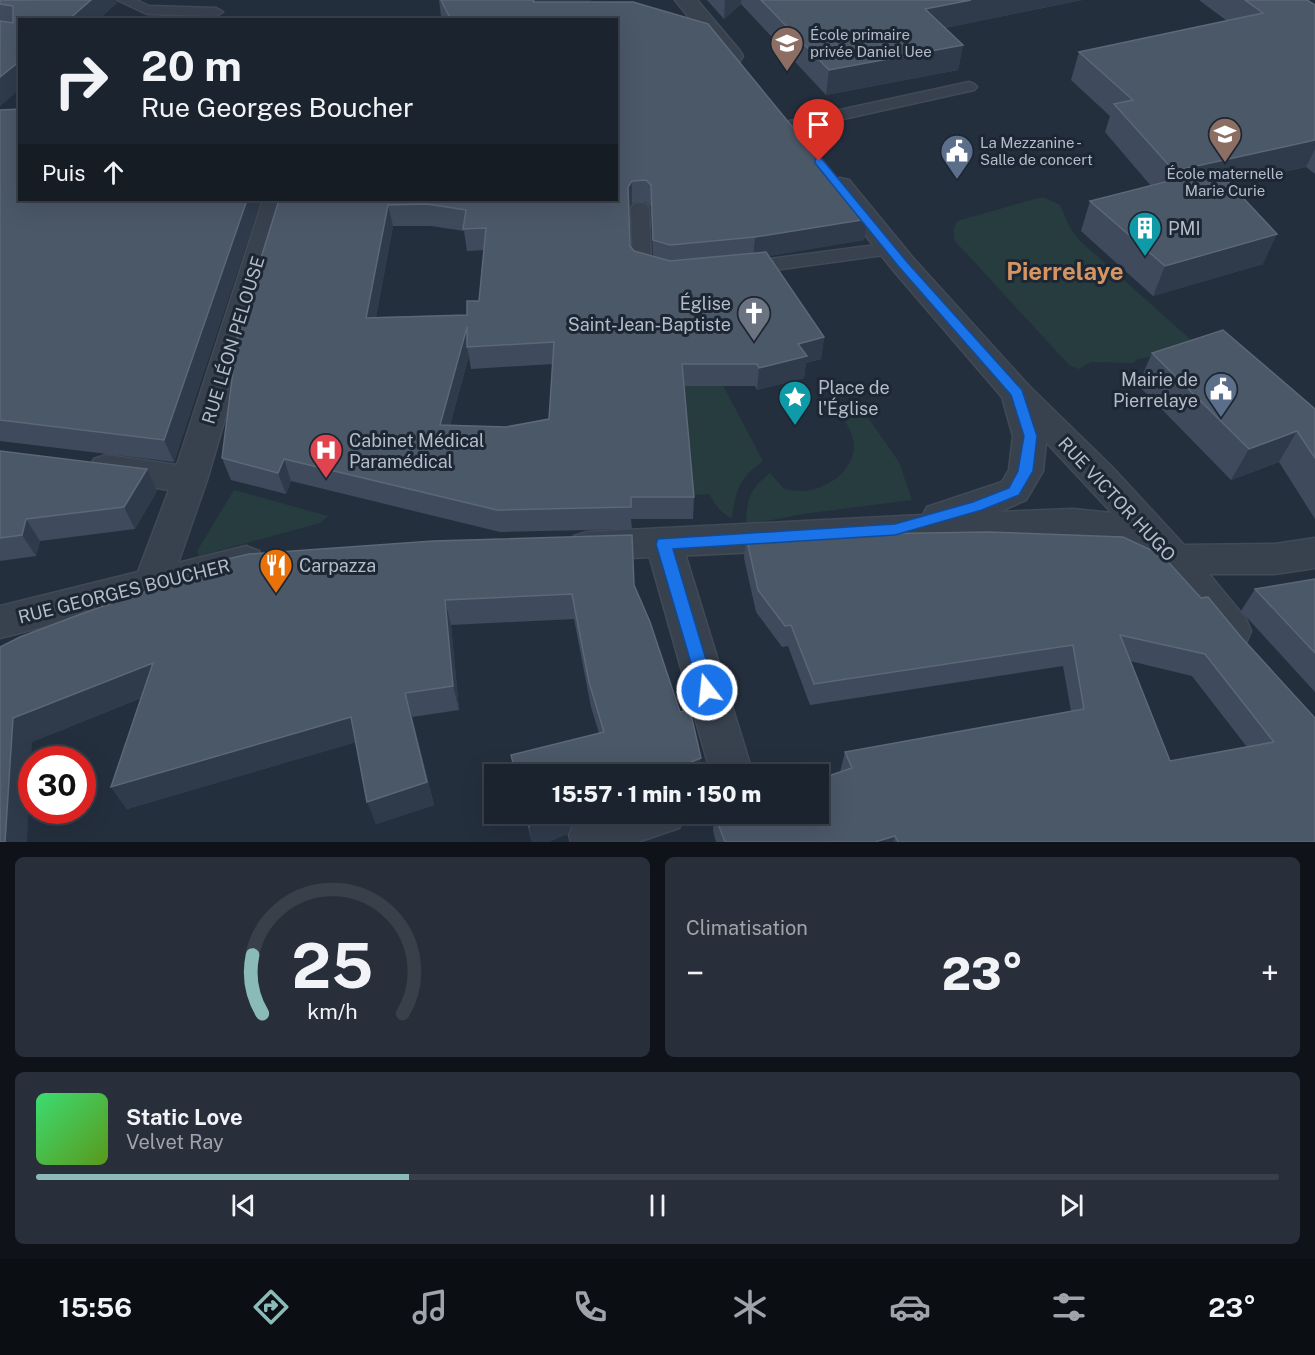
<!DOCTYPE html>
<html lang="fr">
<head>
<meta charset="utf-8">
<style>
  body { margin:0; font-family:"Public Sans",sans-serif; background:#282f3a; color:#f1f3f6; height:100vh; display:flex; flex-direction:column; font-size:22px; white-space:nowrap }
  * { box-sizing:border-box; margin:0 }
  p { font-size:20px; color:#a0a4aa }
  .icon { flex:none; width:33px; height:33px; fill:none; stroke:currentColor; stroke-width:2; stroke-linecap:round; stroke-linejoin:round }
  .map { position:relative; height:842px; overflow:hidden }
  .drawer { display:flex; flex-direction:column; gap:15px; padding:15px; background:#0f1319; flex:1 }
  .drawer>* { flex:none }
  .hud { position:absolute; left:18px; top:18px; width:600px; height:183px; border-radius:0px; box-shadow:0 6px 24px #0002,0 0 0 2px #39404a; background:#1b232e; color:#f1f3f6; overflow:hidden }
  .speed { position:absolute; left:18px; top:746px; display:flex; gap:12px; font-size:30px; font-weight:700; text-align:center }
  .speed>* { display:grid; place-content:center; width:78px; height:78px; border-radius:50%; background:#1b232e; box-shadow:0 6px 24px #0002,0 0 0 2px #39404a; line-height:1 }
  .speed .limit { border:9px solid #d22; background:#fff; color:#111 }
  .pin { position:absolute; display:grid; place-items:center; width:51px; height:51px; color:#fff; margin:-62px -26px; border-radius:50% 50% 50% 0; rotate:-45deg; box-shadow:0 0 6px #0007 }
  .pin .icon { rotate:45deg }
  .me { position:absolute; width:66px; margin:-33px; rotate:344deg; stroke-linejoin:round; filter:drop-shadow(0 0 4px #0008) }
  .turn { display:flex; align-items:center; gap:21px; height:126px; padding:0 24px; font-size:27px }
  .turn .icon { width:78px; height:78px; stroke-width:2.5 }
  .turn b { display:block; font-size:42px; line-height:51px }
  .then { display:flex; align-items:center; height:57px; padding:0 24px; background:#0003; gap:12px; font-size:22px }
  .big { font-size:45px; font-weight:800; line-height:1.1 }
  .drawer .widget { flex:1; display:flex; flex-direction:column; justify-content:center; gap:9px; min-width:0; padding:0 21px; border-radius:9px; background:#282f3a }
  .drawer .dial { align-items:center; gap:0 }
  .dial svg { height:156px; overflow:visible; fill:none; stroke:#39404a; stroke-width:7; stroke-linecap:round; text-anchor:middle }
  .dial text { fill:#f1f3f6; stroke:none }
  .song { display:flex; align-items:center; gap:18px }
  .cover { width:72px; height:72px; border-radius:9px; background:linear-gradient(135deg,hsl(140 70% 55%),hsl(90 70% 35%)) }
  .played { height:6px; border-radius:3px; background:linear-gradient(90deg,#8bbbb9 30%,#39404a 30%) }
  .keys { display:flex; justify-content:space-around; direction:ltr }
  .heat { display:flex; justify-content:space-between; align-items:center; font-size:33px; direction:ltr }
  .drawer .tiles { flex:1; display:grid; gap:15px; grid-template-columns:1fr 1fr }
  .widget:last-child { grid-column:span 2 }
  .trip { position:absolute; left:484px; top:764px; width:345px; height:60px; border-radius:0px; background:#1b232e; box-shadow:0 6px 24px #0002,0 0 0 2px #39404a; font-weight:800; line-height:60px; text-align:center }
  .dock { display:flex; height:96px; justify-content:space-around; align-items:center; background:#0b0e12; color:#a0a4aa }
  .dock .icon { width:42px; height:42px }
  .dock .selected { color:#8bbbb9 }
  .dock b { font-size:27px; color:#f1f3f6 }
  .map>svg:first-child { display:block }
  .green { fill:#263c3f }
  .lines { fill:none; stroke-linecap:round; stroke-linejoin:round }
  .service-casing { stroke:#414a57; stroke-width:3 }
  .minor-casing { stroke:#414a57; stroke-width:3 }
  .tertiary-casing { stroke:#414a57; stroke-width:3 }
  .service { fill:#38414e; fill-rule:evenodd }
  .minor { fill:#38414e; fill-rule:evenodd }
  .tertiary { fill:#38414e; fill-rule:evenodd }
  .wall { fill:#3f4b5c; fill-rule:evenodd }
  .shaded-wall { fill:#2f3b4b }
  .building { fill:#4b5868; stroke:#5c6777; stroke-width:1.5; fill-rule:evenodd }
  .route { fill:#1a73e8; stroke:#114b97; stroke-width:1.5 }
  .labels { text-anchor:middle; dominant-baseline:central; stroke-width:6; stroke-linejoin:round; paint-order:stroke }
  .far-poi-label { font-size:15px; fill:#b4bcc9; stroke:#1d2633; text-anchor:start }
  .poi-label { font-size:18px; fill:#b4bcc9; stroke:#1d2633; text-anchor:start }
  .street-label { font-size:18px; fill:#b4bcc9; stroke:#1d2633 }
  .district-label { font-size:24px; font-weight:bold; fill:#d59563; stroke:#1d2633 }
</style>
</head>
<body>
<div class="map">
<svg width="1315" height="842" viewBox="0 0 1315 842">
  <rect width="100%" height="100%" fill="#242f3e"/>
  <!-- green -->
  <g class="green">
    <polygon points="1038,198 1045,198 1060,205 1069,226 1079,240 1200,348 1138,359 1133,363 1091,362 1079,369 1069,365 954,240 954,228 957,221"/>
    <path d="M708 357 763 461C739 478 736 490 732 518 721 514 715 504 709 494L691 495 681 386H693Z"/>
    <path d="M857 402 899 462 912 500 803 514 746 525C747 498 749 490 770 473L784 489C790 490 796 491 802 491 825 491 854 471 854 446 854 434 843 418 838 407Z"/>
    <polygon points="234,490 328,516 320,523 199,556 197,551"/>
  </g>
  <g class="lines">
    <defs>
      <g id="service">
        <polygon points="117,0 136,0 149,6 216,8 223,12 216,16 147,14"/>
        <polygon points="969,82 974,84 977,87 974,90 789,131 781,126 789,121"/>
        <polygon points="640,203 646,204 649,208 651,265 663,268 665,272 663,276 656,278 636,272 633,268 631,208 634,204"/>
        <polygon points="892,243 898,245 901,249 898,253 746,274 740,272 737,268 740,264 746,262"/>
      </g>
      <g id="minor">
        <polygon points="664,530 677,534 682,544 753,774 711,774 646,544 651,534"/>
        <polygon points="593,813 686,813 679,828 638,842 571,842 569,835 575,820"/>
      </g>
      <g id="tertiary">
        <polygon points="675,0 697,0 740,51 743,56 740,61 732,63 724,61"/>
        <path d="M840 178 849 180 913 258 1029 386 1112 467 1184 545 1275 544 1315 538V568L1275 574H1209L1246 619 1251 631 1246 643 1232 647 1218 643 1138 543 1073 537 587 560 574 556 569 546 574 536 587 532 923 515 927 507 1002 482 1009 470 1013 436 1002 397 893 270 831 192 827 186 831 180ZM1046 442 1112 513 1073 509 999 512 1026 500 1043 471Z"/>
        <polygon points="263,200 289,200 207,480 178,563 246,546 259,551 264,561 259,571 0,638 0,606 138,572 169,490 94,477 89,468 94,459 106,455 177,465"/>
      </g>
    </defs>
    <!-- service casing -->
    <use href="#service" class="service-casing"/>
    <!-- minor casing -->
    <use href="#minor" class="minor-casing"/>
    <!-- tertiary casing -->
    <use href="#tertiary" class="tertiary-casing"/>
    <!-- service -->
    <use href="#service" class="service"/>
    <!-- minor -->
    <use href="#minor" class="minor"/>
    <!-- tertiary -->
    <use href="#tertiary" class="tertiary"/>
  </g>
  <!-- wall -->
  <g class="wall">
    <polygon points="0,0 117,3 0,106"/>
    <path d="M439 0H591L590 2H633L708 24 868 219 864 240 768 256 824 337 821 359 806 363 804 378 757 390 755 386H684L694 497 693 519H631L632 529 500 532 291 481 286 494 231 480 222 458 238 332 279 200H616V20H443L441 16ZM646 202 651 207 653 257 634 251 630 246 629 208 632 203ZM393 226H431L464 231 467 251 484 250 479 301H467V315L376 317ZM469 356 471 369 553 364 549 419 506 427 450 425Z"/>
    <polygon points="707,0 1082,0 945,28 963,45 958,70 826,95 741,4 724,19"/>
    <polygon points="1199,0 1307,0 1315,5 1315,174 1306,167 1230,184 1263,264 1153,296 1081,231 1090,201 1151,186 1105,132 1110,116 1071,80 1079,52 1227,21"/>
    <polygon points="0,110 20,200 261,200 174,462 0,441"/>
    <polygon points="1152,353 1315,409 1315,519 1279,462 1231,480 1138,385"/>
    <polygon points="0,451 157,491 135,529 40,541 36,556 0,561"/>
    <path d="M746 536 1201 598 1241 637 1315 842H716L713 831 714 813 840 772 845 752 1071 711 1063 666 810 705 788 646 782 647 756 612 744 558ZM1130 661 1192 676 1247 747 1170 761Z"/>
    <polygon points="1315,579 1315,692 1241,611 1255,589"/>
    <polygon points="634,585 700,774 514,774 511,755 599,733 591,707 574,619 451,625 459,710 412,717 434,805 376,824 356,742 127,809 111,787 141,698 32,742 0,647 81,614"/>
    <polygon points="524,813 587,813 574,818 567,834 548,842 532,842"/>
  </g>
  <!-- shaded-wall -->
  <g class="shaded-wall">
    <polygon points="91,0 116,0 117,3 98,20 68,20"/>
    <polygon points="534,0 591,0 587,6 533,2"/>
    <polygon points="725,0 741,0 741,4 724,19"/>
    <polygon points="971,0 1082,0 920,33 925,9"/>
    <polygon points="963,45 958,70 826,95 829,70"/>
    <polygon points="20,61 20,89 0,106 0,77"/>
    <polygon points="1315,140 1315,149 1306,167 1164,199 1174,171"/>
    <polygon points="632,181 632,203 629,208 628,187"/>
    <polygon points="247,200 261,200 174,462 164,440"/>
    <polygon points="388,205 393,226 372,340 366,318"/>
    <polygon points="868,219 864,240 753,259 755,237"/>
    <polygon points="1277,234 1263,264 1153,296 1165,266"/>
    <polygon points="467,327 467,347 469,356 444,447 440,425"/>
    <polygon points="824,337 821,359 806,363 804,378 757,390 759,368 798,344"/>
    <polygon points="1297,431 1279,462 1231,480 1249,449"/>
    <polygon points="284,459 291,481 286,494 278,473"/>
    <polygon points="147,469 157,491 135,529 124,507"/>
    <polygon points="26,519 40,541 36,556 22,535"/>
    <polygon points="445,600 451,625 459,710 453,686"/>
    <polygon points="153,663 167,687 32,742 27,842 5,842 13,718"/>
    <polygon points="405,693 412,717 434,805 376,824 367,802"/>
    <polygon points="351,717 360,741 127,809 111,787"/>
    <polygon points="701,758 700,774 661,774"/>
    <polygon points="562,813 587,813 574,818 567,834 548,842 532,842 529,826"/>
    <polygon points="895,836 893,842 875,842"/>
  </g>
  <!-- building -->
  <g class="building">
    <polygon points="0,0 91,0 68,20 20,20 20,61 0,77 0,21 13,23 13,6 0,4"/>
    <path d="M441 0H534L533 2H633L708 24 868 219 755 237 670 245 653 240 651 185 646 180 632 181 628 187 630 246 634 251 670 261 766 252 824 337 798 344 807 356 759 368 757 364H682L694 497H631V507L497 510 284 459 278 473 222 458 238 332 279 200H616V20H451ZM427 204 466 210 463 229 486 228 479 301H467V315L366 318 388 205ZM467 327V347L554 342 549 419 506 427 440 425Z"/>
    <polygon points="761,0 971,0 925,9 963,45 829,70"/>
    <polygon points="1245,0 1307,0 1315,5 1315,140 1174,171 1114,104 1133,100 1079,52 1263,13"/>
    <polygon points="20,109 20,200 247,200 164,440 0,420 0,110"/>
    <polygon points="1216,169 1277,234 1165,266 1090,201"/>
    <polygon points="1223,330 1315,409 1315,458 1297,431 1249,449 1152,353"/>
    <polygon points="0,451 147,469 124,507 26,519 22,535 0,538"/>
    <path d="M988 532 1123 537 1162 555 1201 598 1208 597 1241 637 1315 718V842H898L895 836 875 842H725L714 813H819V779L852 768 845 752 1084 709 1073 645 814 684 791 625 785 626 758 590 746 536ZM1120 635 1205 654 1274 742 1170 761Z"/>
    <polygon points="632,535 634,585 650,622 680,712 690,710 701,758 661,774 516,774 511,755 604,732 589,682 572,594 445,600 453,686 405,693 427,782 367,802 351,717 111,787 153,663 13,718 5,842 0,842 0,647 20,637 81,614 205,571 205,564 249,554 433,541"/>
    <polygon points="1315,579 1315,653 1255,589"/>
    <polygon points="526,813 562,813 529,826"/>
  </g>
  <!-- route -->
  <polygon class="route" points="819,158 822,159 907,262 1022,390 1037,436 1033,471 1019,495 982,510 895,535 673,549 715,690 713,695 707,698 701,695 699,690 656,544 658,539 895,524 973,502 1009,488 1018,471 1024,436 1011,395 899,267 815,163 815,159"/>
  <!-- icons -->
  <defs>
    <symbol id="school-pin" viewBox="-11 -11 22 30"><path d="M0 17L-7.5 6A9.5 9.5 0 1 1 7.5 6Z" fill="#8d6e63" stroke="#1d2633"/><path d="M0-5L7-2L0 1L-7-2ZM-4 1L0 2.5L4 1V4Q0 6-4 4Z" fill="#fff"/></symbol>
    <symbol id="civic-pin" viewBox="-11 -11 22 30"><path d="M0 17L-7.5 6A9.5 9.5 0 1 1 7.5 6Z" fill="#5c6f8a" stroke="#1d2633"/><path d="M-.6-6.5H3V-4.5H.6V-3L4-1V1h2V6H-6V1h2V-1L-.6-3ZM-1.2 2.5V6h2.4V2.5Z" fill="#fff"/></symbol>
    <symbol id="building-pin" viewBox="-11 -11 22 30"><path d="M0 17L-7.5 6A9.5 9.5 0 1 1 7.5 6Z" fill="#0f9aa8" stroke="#1d2633"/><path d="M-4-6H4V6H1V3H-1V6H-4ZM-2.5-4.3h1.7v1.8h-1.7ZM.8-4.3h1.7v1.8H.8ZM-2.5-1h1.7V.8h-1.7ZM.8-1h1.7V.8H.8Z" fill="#fff"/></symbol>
    <symbol id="church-pin" viewBox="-11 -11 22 30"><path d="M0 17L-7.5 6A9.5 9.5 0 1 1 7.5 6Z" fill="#6b7280" stroke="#1d2633"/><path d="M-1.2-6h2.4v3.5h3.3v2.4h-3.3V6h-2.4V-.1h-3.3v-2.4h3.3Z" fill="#fff"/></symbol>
    <symbol id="sight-pin" viewBox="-11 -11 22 30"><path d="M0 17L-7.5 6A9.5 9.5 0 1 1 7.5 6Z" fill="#0f9aa8" stroke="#1d2633"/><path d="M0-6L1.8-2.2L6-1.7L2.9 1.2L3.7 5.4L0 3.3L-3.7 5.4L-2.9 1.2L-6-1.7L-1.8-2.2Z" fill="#fff"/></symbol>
    <symbol id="hospital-pin" viewBox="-11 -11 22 30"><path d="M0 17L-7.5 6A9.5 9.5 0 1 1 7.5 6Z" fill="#e0444e" stroke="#1d2633"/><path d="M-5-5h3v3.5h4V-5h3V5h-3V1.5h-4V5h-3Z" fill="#fff"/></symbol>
    <symbol id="restaurant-pin" viewBox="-11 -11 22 30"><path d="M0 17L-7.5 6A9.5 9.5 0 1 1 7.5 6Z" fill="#e8710a" stroke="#1d2633"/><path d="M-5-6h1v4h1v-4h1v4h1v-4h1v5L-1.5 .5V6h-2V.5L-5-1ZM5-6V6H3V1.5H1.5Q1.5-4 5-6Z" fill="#fff"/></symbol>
  </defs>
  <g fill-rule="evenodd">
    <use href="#school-pin" x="768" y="24" width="38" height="52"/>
    <use href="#school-pin" x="1206" y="115" width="38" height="52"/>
    <use href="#civic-pin" x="938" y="132" width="38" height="52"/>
    <use href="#building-pin" x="1126" y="209" width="38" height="52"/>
    <use href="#church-pin" x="735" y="294" width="38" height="52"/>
    <use href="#civic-pin" x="1202" y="370" width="38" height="52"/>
    <use href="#sight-pin" x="776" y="378" width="38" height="52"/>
    <use href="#hospital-pin" x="307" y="431" width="38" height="52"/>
    <use href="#restaurant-pin" x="257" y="546" width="38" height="52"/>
  </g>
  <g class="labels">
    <!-- far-poi labels -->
    <g class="far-poi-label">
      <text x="810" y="34">École primaire<tspan x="810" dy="17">privée Daniel Uee</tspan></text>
      <text x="980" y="142">La Mezzanine -<tspan x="980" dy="17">Salle de concert</tspan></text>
      <text x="1225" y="173" text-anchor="middle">École maternelle<tspan x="1225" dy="17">Marie Curie</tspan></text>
    </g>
    <!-- poi labels -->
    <g class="poi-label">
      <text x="1168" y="228">PMI</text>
      <text x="731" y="303" text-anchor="end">Église<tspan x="731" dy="21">Saint-Jean-Baptiste</tspan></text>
      <text x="1198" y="379" text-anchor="end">Mairie de<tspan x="1198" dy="21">Pierrelaye</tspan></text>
      <text x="818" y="387">Place de<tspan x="818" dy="21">l'Église</tspan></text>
      <text x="349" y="440">Cabinet Médical<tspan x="349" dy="21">Paramédical</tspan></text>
      <text x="299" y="565">Carpazza</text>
    </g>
    <!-- street labels -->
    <g class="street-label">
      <text transform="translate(233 340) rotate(-73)">RUE LÉON PELOUSE</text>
      <text transform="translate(1117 499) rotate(47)">RUE VICTOR HUGO</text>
      <text transform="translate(124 591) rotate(-14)">RUE GEORGES BOUCHER</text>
    </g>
    <!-- district labels -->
    <g class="district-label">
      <text x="1065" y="271">Pierrelaye</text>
    </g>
  </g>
</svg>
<div class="speed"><div class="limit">30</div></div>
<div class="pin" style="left:819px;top:161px;background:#d93025"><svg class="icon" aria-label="arrive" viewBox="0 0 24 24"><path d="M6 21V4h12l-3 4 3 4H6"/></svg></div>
<svg class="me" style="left:707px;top:690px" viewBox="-20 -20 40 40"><circle r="17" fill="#1a73e8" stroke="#fff" stroke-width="3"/><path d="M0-11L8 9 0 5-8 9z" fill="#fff"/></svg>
<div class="trip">15:57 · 1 min · 150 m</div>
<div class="hud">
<div class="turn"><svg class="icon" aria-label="right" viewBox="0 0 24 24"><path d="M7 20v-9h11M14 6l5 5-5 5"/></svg><div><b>20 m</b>Rue Georges Boucher</div></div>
<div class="then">Puis<svg class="icon" aria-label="ahead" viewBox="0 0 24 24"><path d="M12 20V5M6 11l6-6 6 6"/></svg></div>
</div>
</div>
<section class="drawer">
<div class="tiles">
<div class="widget dial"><svg viewBox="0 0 100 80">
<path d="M14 69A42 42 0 1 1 86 69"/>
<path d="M14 69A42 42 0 0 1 9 39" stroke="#8bbbb9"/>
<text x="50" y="56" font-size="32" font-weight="700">25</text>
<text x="50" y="72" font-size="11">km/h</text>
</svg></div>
<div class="widget"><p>Climatisation</p>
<div class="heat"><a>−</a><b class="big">23°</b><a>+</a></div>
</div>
<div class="widget">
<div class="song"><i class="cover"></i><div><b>Static Love</b><p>Velvet Ray</p></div></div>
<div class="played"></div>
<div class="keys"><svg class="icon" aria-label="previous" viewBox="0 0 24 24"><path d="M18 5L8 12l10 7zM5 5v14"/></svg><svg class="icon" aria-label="pause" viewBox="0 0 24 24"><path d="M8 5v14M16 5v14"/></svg><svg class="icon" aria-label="next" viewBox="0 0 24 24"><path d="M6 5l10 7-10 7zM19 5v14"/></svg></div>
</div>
</div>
</section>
<nav class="dock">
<b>15:56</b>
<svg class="icon selected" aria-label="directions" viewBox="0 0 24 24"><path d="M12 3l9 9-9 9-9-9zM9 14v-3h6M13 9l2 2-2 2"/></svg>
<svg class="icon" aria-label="music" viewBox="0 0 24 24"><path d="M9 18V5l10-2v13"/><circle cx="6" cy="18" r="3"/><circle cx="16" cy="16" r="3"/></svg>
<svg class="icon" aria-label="phone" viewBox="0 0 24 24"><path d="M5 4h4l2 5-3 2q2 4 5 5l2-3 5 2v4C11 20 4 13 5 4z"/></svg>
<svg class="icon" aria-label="climate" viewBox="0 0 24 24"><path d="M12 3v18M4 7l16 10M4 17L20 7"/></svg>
<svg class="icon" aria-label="car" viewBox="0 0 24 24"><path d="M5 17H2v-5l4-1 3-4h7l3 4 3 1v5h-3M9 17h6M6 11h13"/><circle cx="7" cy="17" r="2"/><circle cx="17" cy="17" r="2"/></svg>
<svg class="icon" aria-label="filters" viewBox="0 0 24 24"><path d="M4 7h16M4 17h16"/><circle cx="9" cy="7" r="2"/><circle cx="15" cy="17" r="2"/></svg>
<b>23°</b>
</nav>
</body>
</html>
